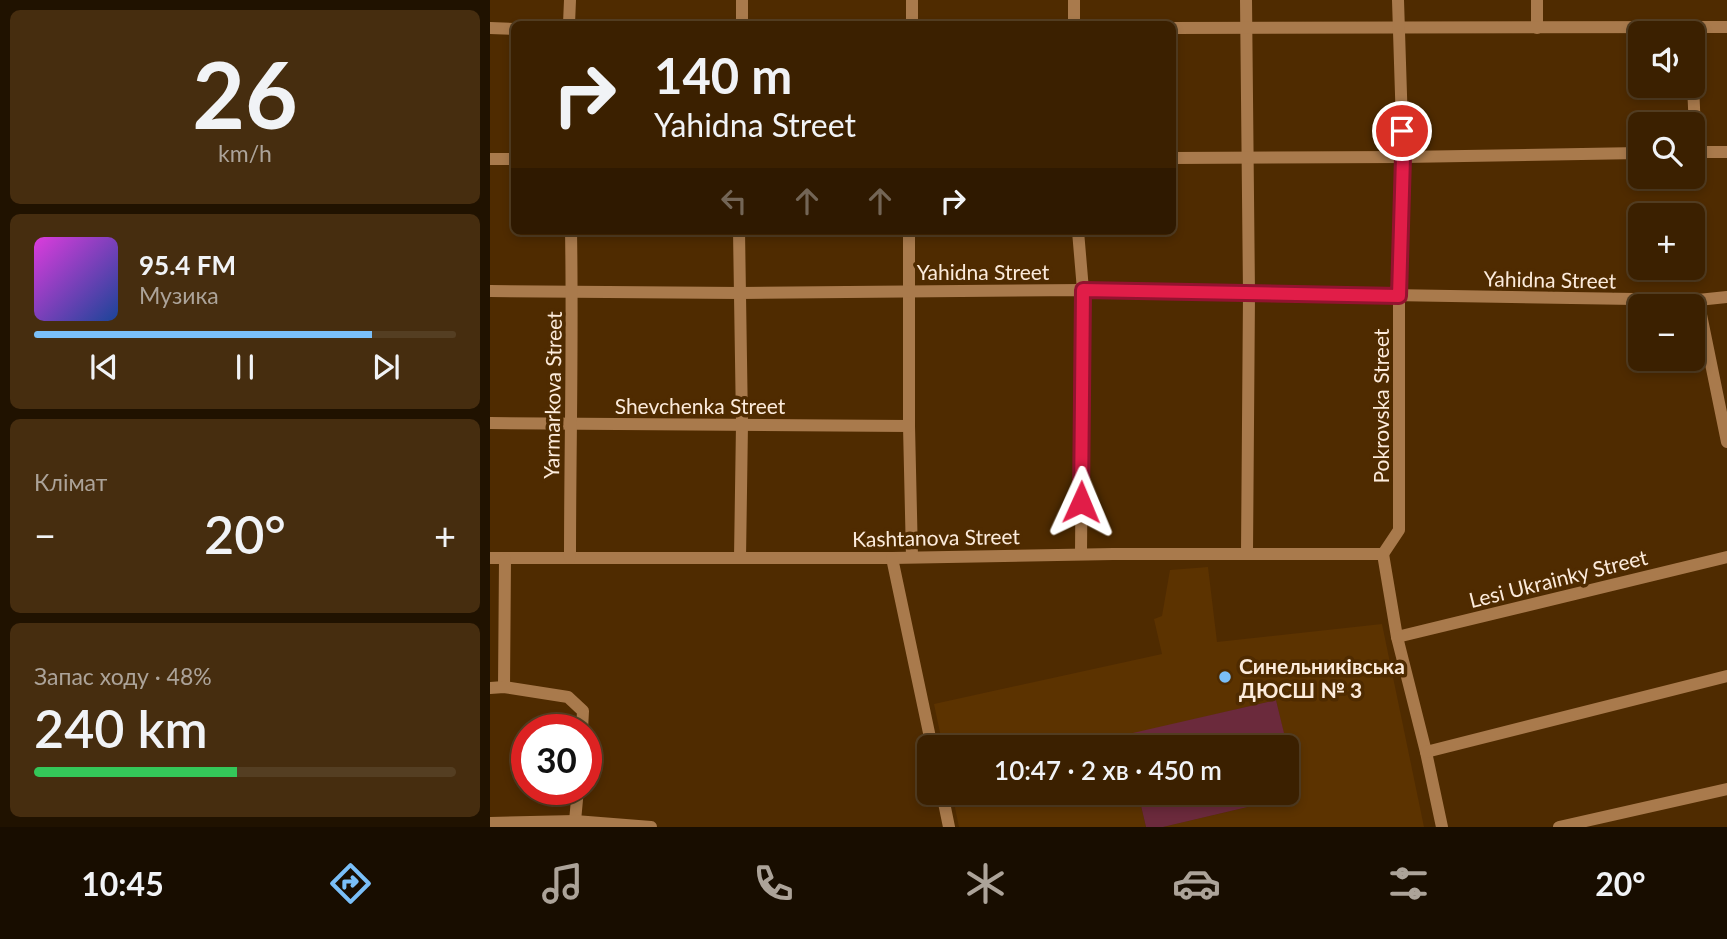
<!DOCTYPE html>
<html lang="uk">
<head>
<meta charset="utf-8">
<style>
  body { margin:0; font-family:Lato,sans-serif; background:#462d0f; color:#f1f3f6; height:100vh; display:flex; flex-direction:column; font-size:26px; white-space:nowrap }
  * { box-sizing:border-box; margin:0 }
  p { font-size:23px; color:#aca399 }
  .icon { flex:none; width:38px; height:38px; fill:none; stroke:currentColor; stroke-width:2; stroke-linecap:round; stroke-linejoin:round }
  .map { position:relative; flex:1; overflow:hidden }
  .side { display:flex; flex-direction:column; gap:10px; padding:10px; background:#201200; width:490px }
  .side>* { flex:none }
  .guide { position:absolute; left:21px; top:21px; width:665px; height:214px; border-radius:10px; box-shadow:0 4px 10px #0003,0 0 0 2px #543e22; background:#3b2000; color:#f1f3f6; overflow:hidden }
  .controls { position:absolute; left:1138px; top:21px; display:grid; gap:14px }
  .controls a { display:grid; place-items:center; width:77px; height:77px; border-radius:10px; background:#3b2000; box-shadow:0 4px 10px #0003,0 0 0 2px #543e22; font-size:35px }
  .speed { position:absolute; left:21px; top:714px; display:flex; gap:14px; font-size:35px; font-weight:700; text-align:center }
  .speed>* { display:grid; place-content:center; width:91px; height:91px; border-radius:50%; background:#3b2000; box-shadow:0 4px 10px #0003,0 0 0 2px #543e22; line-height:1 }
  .speed .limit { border:10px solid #d22; background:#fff; color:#111 }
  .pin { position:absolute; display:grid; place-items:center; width:60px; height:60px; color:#fff; margin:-30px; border:4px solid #fff; border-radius:50%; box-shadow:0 2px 7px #0007 }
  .me { position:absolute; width:77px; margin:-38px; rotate:1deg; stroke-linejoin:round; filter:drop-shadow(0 0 5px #0008) }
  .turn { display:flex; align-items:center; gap:24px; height:147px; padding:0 28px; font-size:32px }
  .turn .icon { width:91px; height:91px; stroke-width:2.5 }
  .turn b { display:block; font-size:49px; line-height:60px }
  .lanes { display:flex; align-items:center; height:66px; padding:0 28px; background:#0003; justify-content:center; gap:35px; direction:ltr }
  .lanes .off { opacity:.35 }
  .big { font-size:52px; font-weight:600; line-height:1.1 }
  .side .widget { flex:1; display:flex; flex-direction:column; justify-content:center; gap:10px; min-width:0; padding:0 24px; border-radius:10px; background:#462d0f }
  .side .dial { align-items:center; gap:0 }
  .dial b { font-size:91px; line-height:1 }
  .song { display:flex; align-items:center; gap:21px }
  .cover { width:84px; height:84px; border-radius:10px; background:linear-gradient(135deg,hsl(300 70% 55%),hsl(220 70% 35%)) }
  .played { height:7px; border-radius:4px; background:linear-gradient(90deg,#7abff8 80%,#543e22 80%) }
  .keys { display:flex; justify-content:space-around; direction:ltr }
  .heat { display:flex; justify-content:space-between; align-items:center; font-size:38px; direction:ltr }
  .charge { height:10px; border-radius:5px; background:linear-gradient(90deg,#34c759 48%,#543e22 0) }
  .trip { position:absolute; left:427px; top:735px; width:382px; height:70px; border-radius:10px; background:#3b2000; box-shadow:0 4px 10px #0003,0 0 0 2px #543e22; font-weight:600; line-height:70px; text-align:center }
  .tabs { display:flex; height:112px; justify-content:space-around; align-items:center; background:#180d00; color:#aca399 }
  .tabs .icon { width:49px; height:49px }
  .tabs .on { color:#7abff8 }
  .tabs b { font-size:32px; color:#f1f3f6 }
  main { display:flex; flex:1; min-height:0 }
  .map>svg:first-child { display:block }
  .built { fill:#5c3300 }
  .green { fill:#6b2a3c }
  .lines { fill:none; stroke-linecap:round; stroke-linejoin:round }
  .minor { stroke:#a97a4c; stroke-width:12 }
  .route-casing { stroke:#92132f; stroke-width:18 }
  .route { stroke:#e11d48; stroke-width:12 }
  .poi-dot { fill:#7abff8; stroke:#4f2b00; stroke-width:2.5 }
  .labels { text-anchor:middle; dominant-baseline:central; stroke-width:7; stroke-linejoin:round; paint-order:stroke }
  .street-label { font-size:21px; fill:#fcebdb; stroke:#4f2b00 }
  .poi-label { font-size:21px; font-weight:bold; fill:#fcebdb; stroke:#4f2b00; text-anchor:start }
</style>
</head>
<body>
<main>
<section class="side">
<div class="widget dial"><b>26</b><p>km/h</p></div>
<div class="widget">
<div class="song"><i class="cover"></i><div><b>95.4 FM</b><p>Музика</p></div></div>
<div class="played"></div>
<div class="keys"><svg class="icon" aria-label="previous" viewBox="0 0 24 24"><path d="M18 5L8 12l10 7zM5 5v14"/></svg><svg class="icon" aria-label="pause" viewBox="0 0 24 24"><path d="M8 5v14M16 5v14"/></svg><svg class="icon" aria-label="next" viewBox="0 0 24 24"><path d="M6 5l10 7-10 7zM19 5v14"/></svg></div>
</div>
<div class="widget"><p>Клімат</p>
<div class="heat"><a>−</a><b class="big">20°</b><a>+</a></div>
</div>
<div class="widget"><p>Запас ходу · 48%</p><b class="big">240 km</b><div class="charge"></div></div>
</section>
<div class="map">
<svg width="1237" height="827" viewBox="0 0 1237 827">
  <rect width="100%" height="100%" fill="#4f2b00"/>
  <!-- built -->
  <g class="built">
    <polygon points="718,567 727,642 892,624 934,827 673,827 808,795 786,700 634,736 637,747 453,747 444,704 672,654 664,619 672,616 680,570"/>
    <polygon points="462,793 648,793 656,827 469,827"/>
  </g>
  <!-- green -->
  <polygon class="green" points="786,700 809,795 673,827 656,827 648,793 796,793 796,747 637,747 634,735"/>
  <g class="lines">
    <!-- minor -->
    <g class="minor">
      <polyline points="252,0 252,24"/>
      <polyline points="422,0 422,24"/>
      <polyline points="584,0 584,24"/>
      <polyline points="756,0 759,294 757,553"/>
      <polyline points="1047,0 1047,28"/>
      <polyline points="79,24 80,0"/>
      <polyline points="0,28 24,29"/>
      <polyline points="682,28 1237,27"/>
      <polyline points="1202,63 1206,152"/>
      <polyline points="1202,152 1237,152"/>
      <polyline points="682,158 913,157 1150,153"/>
      <polyline points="0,159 24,159"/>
      <polyline points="249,231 252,424 250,558"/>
      <polyline points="419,231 419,426 422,557"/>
      <polyline points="588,231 593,290 591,554"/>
      <polyline points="0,291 250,293 593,290 1208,300 1237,297"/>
      <polyline points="1208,300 1237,442"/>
      <polyline points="0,423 419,426"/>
      <polyline points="893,554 909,530 909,296 913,157 908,0"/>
      <polyline points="893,554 907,637 936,752 952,827"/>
      <polyline points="0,558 402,558 623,554 893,554"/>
      <path d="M80 558C80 449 83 340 81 231"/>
      <polyline points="402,558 442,747"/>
      <polyline points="907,637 1237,557"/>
      <polyline points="14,687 15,559"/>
      <polyline points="0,688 14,687 78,697 93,711 92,730"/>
      <polyline points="936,752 1237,676"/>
      <polyline points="452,793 459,827"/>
      <polyline points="85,821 88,789"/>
      <polyline points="0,823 85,821 161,827"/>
      <polyline points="1069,827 1237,789"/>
    </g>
  </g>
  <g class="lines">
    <defs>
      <polyline id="route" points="591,502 593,290 909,296 913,157 912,131"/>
    </defs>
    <!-- route casing -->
    <use href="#route" class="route-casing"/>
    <!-- route -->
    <use href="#route" class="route"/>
  </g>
  <!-- markers -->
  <circle class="poi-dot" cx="735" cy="677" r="7"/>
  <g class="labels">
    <!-- street labels -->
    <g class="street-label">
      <text x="493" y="271">Yahidna Street</text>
      <text transform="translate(1060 279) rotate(1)">Yahidna Street</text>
      <text transform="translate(62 395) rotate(-89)">Yarmarkova Street</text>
      <text x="210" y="405">Shevchenka Street</text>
      <text transform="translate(890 406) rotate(-90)">Pokrovska Street</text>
      <text transform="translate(446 537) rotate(-1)">Kashtanova Street</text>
      <text transform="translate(1068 578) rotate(-14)">Lesi Ukrainky Street</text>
    </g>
    <!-- poi labels -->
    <g class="poi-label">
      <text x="749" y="665">Синельниківська<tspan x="749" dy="24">ДЮСШ № 3</tspan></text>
    </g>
  </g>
</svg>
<div class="controls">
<a><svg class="icon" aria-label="sound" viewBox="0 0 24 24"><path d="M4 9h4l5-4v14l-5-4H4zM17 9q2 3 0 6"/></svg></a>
<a><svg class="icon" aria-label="search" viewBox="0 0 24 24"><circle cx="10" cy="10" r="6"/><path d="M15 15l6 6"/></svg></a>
<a>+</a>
<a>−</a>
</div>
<div class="speed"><div class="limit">30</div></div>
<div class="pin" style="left:912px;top:131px;background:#d93025"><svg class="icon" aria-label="arrive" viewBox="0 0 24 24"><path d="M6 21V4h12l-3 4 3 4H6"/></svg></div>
<svg class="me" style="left:591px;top:502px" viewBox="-20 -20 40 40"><path d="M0-17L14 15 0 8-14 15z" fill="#e11d48" stroke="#fff" stroke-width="4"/></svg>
<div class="trip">10:47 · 2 хв · 450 m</div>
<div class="guide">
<div class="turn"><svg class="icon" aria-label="right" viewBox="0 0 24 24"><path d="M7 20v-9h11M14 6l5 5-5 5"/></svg><div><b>140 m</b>Yahidna Street</div></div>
<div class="lanes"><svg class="icon off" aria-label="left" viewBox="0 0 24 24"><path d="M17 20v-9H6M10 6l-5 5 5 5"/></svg><svg class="icon off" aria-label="ahead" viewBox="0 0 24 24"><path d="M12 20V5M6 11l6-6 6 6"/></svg><svg class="icon off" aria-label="ahead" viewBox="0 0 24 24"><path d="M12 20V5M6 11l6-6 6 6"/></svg><svg class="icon" aria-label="right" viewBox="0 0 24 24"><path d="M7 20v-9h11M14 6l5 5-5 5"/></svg></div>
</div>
</div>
</main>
<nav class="tabs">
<b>10:45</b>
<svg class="icon on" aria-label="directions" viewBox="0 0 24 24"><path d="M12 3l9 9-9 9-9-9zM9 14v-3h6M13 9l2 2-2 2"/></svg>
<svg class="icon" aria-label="music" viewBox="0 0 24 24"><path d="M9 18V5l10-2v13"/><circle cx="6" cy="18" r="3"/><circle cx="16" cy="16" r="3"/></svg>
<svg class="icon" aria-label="phone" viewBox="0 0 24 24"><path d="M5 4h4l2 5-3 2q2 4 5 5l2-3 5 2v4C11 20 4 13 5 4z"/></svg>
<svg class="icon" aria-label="climate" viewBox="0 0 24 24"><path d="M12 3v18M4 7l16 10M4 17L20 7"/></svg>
<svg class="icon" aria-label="car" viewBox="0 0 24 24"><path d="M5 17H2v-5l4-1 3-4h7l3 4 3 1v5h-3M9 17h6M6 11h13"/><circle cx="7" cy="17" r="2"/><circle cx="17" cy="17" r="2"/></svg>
<svg class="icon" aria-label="filters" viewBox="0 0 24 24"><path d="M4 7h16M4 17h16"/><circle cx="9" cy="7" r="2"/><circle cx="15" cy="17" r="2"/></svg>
<b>20°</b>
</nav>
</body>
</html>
